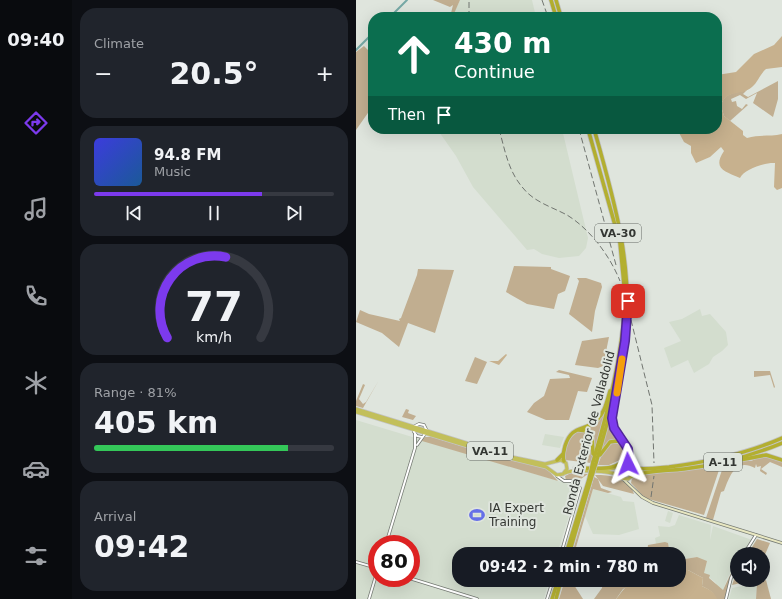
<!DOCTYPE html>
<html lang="en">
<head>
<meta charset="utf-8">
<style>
  body { margin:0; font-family:"DejaVu Sans",sans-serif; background:#20242c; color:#f1f3f6; height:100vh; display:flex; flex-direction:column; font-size:15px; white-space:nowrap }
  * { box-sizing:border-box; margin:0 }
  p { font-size:13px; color:#9ea1a6 }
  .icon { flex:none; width:22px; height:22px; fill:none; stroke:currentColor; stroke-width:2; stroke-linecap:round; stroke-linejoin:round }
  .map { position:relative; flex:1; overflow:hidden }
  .panel { display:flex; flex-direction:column; gap:8px; padding:8px; background:#0d0f14; width:284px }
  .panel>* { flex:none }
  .banner { position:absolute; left:12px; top:12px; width:354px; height:122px; border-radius:16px; box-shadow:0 4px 16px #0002; background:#0b6e4f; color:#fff; overflow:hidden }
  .buttons { position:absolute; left:374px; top:547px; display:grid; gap:8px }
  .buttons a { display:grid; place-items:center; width:40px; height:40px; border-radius:50%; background:#171b24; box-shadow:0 4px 16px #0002; font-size:20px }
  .speed { position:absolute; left:12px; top:535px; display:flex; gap:8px; font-size:20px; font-weight:700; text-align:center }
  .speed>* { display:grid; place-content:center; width:52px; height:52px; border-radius:50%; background:#171b24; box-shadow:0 4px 16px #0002; line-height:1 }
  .speed .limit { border:6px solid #d22; background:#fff; color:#111 }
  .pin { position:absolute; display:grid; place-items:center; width:34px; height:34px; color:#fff; margin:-17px; border-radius:8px; box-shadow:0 2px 6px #0006 }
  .me { position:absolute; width:44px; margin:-22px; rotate:357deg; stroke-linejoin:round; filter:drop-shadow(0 0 3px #0008) }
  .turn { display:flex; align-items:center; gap:14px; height:84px; padding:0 20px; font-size:18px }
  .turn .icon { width:52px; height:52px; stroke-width:2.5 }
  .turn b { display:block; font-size:28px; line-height:34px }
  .then { display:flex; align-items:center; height:38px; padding:0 20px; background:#0003; gap:8px; font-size:15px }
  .big { font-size:30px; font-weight:800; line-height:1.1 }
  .panel .widget { flex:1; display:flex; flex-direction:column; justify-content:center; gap:6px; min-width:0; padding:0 14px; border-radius:16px; background:#20242c }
  .panel .dial { align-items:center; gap:0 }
  .dial svg { height:104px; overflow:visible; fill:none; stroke:#363941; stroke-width:7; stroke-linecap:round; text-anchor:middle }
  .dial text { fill:#f1f3f6; stroke:none }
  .song { display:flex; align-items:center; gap:12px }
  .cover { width:48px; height:48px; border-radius:6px; background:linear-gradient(135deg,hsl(240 70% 55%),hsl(210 70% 35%)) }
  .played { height:4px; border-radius:2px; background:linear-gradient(90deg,#7c3aed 70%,#363941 70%) }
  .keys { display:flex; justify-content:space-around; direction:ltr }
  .heat { display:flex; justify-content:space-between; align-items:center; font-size:22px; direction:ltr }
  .charge { height:6px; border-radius:3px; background:linear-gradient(90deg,#34c759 81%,#363941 0) }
  .trip { position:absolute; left:96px; top:547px; width:234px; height:40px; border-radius:16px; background:#171b24; box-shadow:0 4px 16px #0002; font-weight:800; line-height:40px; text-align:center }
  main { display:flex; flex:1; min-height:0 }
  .tab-bar { display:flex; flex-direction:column; width:72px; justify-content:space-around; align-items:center; background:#090b0e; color:#9ea1a6 }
  .tab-bar .icon { width:28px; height:28px }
  .tab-bar .on { color:#7c3aed }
  .tab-bar b { font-size:18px; color:#f1f3f6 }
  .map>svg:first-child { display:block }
  .built { fill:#d3ddce; fill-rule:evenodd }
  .green { fill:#c1ae90 }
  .forest { fill:#c7b18e }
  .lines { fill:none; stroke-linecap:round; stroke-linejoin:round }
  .canal { stroke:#76a9a6; stroke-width:2 }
  .tertiary-casing { stroke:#757a73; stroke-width:3.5 }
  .secondary-casing { stroke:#757a73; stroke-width:3.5 }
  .trunk-casing { stroke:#c2c3c2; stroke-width:4.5 }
  .motorway-casing { stroke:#c2c3c2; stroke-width:5 }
  .tertiary { stroke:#fff; stroke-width:2 }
  .secondary { stroke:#e8e7c1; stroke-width:2 }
  .trunk { stroke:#c2bf5a; stroke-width:3 }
  .motorway { stroke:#b3af30; stroke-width:3.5 }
  .rail { stroke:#717570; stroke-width:1; stroke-dasharray:6 3; stroke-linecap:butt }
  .motorway-bridge-casing { stroke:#c2c3c2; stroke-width:5; stroke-linecap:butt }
  .motorway-bridge { stroke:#b3af30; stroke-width:3.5 }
  .route-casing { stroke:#51269a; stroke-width:10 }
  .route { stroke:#7c3aed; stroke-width:7 }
  .slow { stroke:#f59e0b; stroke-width:7 }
  .labels { text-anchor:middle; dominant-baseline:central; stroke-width:4; stroke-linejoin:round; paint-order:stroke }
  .shield { fill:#dfe5dd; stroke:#676b66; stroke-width:1 }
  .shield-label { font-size:11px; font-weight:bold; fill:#343733 }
  .street-label { font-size:12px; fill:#343733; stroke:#dfe5dd }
  .poi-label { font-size:12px; fill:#343733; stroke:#dfe5dd; text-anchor:start }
</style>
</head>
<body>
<main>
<nav class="tab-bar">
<b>09:40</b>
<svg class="icon on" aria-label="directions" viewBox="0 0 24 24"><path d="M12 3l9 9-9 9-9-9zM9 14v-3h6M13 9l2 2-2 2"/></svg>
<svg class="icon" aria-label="music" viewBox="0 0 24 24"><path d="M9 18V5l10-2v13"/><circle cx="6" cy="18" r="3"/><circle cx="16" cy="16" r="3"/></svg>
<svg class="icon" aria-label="phone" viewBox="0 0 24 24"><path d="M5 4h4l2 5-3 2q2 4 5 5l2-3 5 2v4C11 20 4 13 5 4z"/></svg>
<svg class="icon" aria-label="climate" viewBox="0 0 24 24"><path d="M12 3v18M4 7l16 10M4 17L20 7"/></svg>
<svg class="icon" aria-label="car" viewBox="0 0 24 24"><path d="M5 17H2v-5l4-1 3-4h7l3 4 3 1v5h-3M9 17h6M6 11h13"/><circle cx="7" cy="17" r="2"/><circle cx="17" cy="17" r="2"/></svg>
<svg class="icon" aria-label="filters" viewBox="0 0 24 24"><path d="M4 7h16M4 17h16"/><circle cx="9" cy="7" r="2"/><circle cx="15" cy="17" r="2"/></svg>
</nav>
<section class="panel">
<div class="widget"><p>Climate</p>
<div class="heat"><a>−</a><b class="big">20.5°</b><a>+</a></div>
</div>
<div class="widget">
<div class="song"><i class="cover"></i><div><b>94.8 FM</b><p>Music</p></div></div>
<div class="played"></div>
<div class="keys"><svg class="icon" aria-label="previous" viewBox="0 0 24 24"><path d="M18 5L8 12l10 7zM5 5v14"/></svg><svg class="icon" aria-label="pause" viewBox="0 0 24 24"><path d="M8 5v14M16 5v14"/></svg><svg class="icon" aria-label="next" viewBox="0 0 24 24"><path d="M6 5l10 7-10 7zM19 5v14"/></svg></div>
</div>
<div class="widget dial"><svg viewBox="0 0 100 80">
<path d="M14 69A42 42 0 1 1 86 69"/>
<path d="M14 69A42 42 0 0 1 59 7" stroke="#7c3aed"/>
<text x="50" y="56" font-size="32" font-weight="700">77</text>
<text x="50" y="72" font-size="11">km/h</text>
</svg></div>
<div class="widget"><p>Range · 81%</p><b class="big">405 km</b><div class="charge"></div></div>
<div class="widget"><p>Arrival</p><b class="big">09:42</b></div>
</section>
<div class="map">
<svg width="426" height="599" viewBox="0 0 426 599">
  <rect width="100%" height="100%" fill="#dfe5dd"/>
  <!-- built -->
  <g class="built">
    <polygon points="104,0 176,0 180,17 96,17"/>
    <polygon points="81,129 206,129 232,238 230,248 223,256 203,258 186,254 178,249 171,250 117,187 100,156"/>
    <polygon points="344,309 346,316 354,314 370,332 372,345 366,351 357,357 353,364 338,373 332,360 315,368 308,348 325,341 313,322 326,319"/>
    <path d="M0 420 222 487 201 554H103V580H193L188 599H0ZM21 544H55V578H21Z"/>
    <polygon points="189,434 208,437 204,448 186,445"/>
    <polygon points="237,489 265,497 267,501 278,502 283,529 263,535 237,534 229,516"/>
    <polygon points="312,511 317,513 314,523 309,521"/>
    <polygon points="323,515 355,525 354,540 357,526 396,540 387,554 381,554 381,563 372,577 367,590 362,588 359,582 348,573 341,557 323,560 323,554 314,554 312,543 300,544 299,538 304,536 302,526 313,527 319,525"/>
    <polygon points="401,583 400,599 373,599 376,588"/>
  </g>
  <!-- green -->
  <g class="green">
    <polygon points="77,0 104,0 97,16 94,17 97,5 94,7"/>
    <polygon points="8,46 17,55 17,110 14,110 0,130 0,52"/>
    <path d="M422 81V99L417 117 397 103 401 93 390 99 384 95 375 99 376 102 380 101 381 106 386 109 390 104 392 105 374 121 368 116 365 106C368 92 380 93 391 90L387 94 392 97Z"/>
    <polygon points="158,266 195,267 195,269 214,276 209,291 202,294 198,309 171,304 150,292"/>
    <polygon points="62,269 98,270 79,333 52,323 43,347 26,333 0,322 4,310 13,314 44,321 43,319 45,318 61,275"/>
    <polygon points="221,278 230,278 245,283 246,287 239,311 236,332 213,314 223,281"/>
    <polygon points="253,337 247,366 242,368 219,365 226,341"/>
    <polygon points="119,357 131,362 121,384 109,381"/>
    <polygon points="203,370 236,378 231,392 222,391 213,420 190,420 171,412 178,403 188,396 194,379 214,378 213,375 200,372"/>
    <polygon points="398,371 414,371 419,387 418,388 414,375 398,377"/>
    <polygon points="23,380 7,408 0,406 0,401 7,384 9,385 3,399 7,404 10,402"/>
    <polygon points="251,404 239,451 238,437 225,429 241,422"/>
    <polygon points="50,409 53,410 52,413 60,416 57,420 46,417"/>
    <path d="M256 413C254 424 258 432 266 440 254 438 250 443 244 453Z"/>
    <path d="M223 431 230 432 236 438 237 453 235 463 209 460C208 448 213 436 223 431Z"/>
    <polygon points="69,437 76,437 144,458 186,467 192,470 202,481 66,441 64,443"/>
    <path d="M260 443 266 445 269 450 266 459 253 465H242C245 456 249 444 260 443Z"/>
    <path d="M413 456 426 461V467L414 462 405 469 411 473 410 475 404 471 405 466 401 467 400 464 399 468C379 457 373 478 368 491L365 492 357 520 350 518 368 464 389 460 395 461 404 457Z"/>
    <polygon points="365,464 348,515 289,498 275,483 276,478 282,475 335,470"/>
    <polygon points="215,473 232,474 222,481 217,479 210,480 209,476"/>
    <path d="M239 475C254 475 273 477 278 494L247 486Z"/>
    <polygon points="238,477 242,479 245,488 256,492 252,493 237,489 218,554 216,554"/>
    <polygon points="401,539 414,543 408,557 407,554 393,552"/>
    <polygon points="309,542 312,543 314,554 291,554 292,545"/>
    <path d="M341 557 351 561 348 573 354 575 353 578 367 590 376 571 369 599H360C358 592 352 589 346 586L347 578 332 570 323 575V560Z"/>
    <polygon points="381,571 381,580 398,580 376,585"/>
    <polygon points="212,580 218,585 227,599 203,599 207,586"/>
    <polygon points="247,580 288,580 267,589 260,599 238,599 246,588"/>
    <polygon points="410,580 415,599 400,599 401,583"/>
  </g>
  <!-- forest -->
  <g class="forest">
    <path d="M426 36V67L410 69C404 74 402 82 396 87 386 96 369 89 365 106L368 116 387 131V135L391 138C403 134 414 137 426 134V188L421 190 418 187 419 163C410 162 388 169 384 178 369 171 356 169 368 151L365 147 354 157 340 163 335 153V146L328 142 321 129H361V75L380 72 398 54 418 45Z"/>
    <polygon points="150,354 151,355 143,365 133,361 142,361"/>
    <path d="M330 569 347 578 346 586C352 589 359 592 361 599H260C263 596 265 592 268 589 282 576 305 580 323 580V575Z"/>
  </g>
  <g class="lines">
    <!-- canal -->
    <g class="canal">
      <polyline points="34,17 51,0"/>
      <polyline points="0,50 17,33"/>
    </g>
    <defs>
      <g id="tertiary">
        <polyline points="61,445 71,431 68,425 63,424 59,426 58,432 61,436 66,437"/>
        <polyline points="201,476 208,481 220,481 224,488 205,554"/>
        <polyline points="30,544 59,448 59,434"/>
        <polyline points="388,554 400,535"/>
        <polyline points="0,562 21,568"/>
        <polyline points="53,578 121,599"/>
        <polyline points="13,599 21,572"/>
        <polyline points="191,599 197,580"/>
        <polyline points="370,599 375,578 381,566"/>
      </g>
      <polyline id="secondary" points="267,479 286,497 297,503 426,543"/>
      <g id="trunk">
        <polyline points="0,409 155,457 189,464 205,460 210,463 211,469 207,474 201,475 190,467 141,455 0,412"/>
        <path d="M246 470C257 470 262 465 271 464L277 468 276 476 272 479 265 478 262 472 264 467"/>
        <path d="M209 473C216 469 255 471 263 475"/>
      </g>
      <g id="motorway">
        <polyline points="195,0 200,17"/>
        <polyline points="200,0 205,17"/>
        <polyline points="232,129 264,243 269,295"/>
        <path d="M238 129C258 199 278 267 269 341 264 382 251 423 240 463"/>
        <polyline points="260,395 257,411 256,423 272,449 275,466"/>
        <polyline points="223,430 230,431 236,436 237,454"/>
        <polyline points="244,455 254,442 261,441 268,444"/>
        <polyline points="201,460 207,454"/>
        <polyline points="384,460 410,455 426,460"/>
        <path d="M208 461C206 456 208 451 209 446 216 424 228 432 241 420 249 412 251 401 254 391"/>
        <path d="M237 462C252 410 266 358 269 303"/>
        <polyline points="270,464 272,458"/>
        <path d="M219 468C237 467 263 474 272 454"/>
        <path d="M277 468C288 470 302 468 313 467 352 462 390 454 426 438"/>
        <path d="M276 476C292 470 311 471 328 469 361 465 395 456 426 443"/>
        <polyline points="210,554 233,479"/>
        <polyline points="213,554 235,479"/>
        <polyline points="196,599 202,580"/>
        <polyline points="200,599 205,580"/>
      </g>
    </defs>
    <!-- tertiary casing -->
    <use href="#tertiary" class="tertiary-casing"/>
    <!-- secondary casing -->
    <use href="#secondary" class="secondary-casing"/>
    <!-- trunk casing -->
    <use href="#trunk" class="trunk-casing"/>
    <!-- motorway casing -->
    <use href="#motorway" class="motorway-casing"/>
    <!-- tertiary -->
    <use href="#tertiary" class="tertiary"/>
    <!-- secondary -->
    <use href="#secondary" class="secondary"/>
    <!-- trunk -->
    <use href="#trunk" class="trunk"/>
    <!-- motorway -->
    <use href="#motorway" class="motorway"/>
    <!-- rail -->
    <g class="rail">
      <polyline points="186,0 192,17"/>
      <polyline points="113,17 113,0"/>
      <path d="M143 129C149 150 152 171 167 188 178 202 196 207 211 215 234 229 254 256 264 281"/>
      <polyline points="223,129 260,265"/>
      <polyline points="275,320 296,405 298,463"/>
      <polyline points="295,497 298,476"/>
    </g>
    <defs>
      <g id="motorway-bridge">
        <polyline points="233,479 237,462"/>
        <polyline points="235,479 240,463"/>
      </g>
    </defs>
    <!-- motorway-bridge casing -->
    <use href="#motorway-bridge" class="motorway-bridge-casing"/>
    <!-- motorway-bridge -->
    <use href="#motorway-bridge" class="motorway-bridge"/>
  </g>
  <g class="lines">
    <defs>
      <polyline id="route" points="272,301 269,341 256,418 258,428 272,449 274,466 272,464"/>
    </defs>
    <!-- route casing -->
    <use href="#route" class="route-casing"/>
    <!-- route -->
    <use href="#route" class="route"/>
    <!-- slow -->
    <polyline class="slow" points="261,393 266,359"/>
  </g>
  <!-- icons -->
  <defs>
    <symbol id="stadium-bare" viewBox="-9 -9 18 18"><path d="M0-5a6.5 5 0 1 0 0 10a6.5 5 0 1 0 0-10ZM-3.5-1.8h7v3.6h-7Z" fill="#666fe8" stroke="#dfe5dd" stroke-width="2.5" paint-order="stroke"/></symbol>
  </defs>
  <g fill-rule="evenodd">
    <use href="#stadium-bare" x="110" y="504" width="22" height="22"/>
  </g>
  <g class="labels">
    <!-- shield labels -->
    <g class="shield">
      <rect x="239" y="224" width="46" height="18" rx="3"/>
      <rect x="111" y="442" width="46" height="18" rx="3"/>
      <rect x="348" y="453" width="38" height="18" rx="3"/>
    </g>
    <g class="shield-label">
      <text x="262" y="233">VA-30</text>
      <text x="134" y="451">VA-11</text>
      <text x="367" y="462">A-11</text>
    </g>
    <!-- street labels -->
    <g class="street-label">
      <text transform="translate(233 433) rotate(-75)">Ronda Exterior de Valladolid</text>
    </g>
    <!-- poi labels -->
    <g class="poi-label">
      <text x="133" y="508">IA Expert<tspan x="133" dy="14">Training</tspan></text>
    </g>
  </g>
</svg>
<div class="buttons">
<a><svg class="icon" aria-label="sound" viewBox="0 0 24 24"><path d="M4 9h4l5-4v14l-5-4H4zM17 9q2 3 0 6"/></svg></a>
</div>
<div class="speed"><div class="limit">80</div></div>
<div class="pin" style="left:272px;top:301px;background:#d93025"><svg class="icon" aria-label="arrive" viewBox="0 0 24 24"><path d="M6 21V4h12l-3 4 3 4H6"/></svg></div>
<svg class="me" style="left:272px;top:464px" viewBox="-20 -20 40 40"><path d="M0-17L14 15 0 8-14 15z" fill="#7c3aed" stroke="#fff" stroke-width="4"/></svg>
<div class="trip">09:42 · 2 min · 780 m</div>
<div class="banner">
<div class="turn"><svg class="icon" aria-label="ahead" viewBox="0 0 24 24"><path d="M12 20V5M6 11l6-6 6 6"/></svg><div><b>430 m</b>Continue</div></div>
<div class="then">Then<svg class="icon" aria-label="arrive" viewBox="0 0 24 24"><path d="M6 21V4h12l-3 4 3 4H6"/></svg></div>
</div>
</div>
</main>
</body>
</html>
